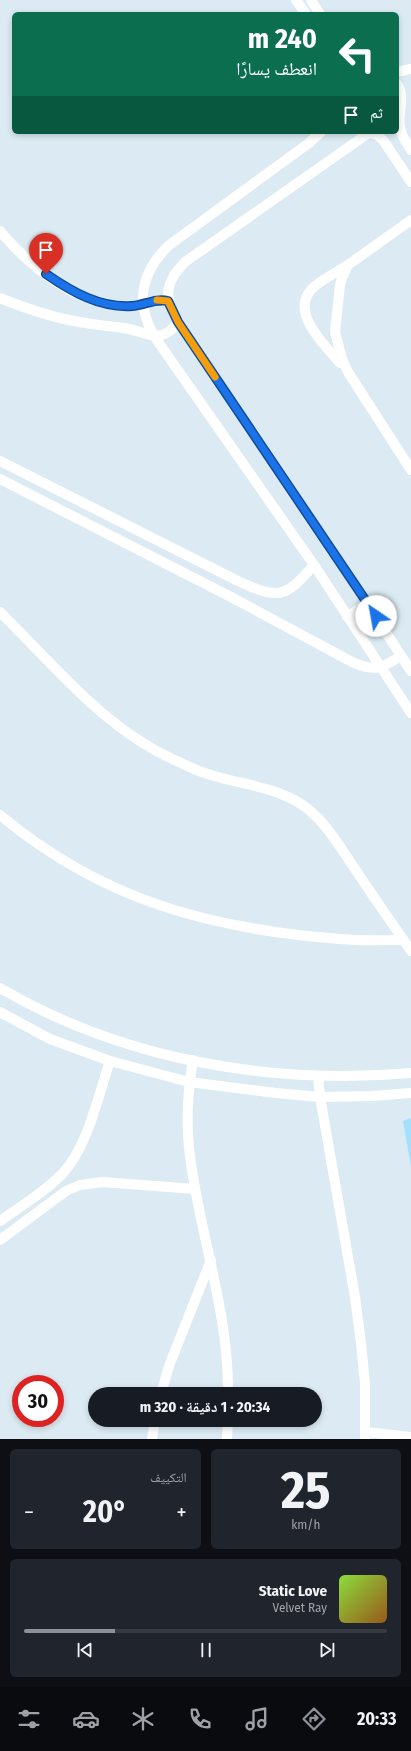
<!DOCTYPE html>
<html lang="ar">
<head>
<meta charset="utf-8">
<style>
  body { margin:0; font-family:"Fira Sans Condensed","Noto Naskh Arabic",sans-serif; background:#20242c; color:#f1f3f6; direction:rtl; height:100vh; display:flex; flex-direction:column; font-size:15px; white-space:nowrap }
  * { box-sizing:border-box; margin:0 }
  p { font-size:13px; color:#9ea1a6 }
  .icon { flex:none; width:22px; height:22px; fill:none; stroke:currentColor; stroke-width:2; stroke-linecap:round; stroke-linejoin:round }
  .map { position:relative; height:1439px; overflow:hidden; direction:ltr }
  .details { display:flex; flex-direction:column; gap:10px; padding:10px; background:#0d0f14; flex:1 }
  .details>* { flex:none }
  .banner { position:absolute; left:12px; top:12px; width:387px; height:122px; border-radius:6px; box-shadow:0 2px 6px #0003; direction:rtl; background:#0b6e4f; color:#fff; overflow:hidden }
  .speed { position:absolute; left:12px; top:1375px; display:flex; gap:8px; font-size:20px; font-weight:700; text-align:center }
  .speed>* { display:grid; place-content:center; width:52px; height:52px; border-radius:50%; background:#171b24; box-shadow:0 2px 6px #0003; line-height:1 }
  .speed .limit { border:6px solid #d22; background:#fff; color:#111 }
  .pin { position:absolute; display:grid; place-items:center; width:34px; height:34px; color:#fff; margin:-41px -17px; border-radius:50% 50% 50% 0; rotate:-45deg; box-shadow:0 0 4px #0007 }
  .pin .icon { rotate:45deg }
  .me { position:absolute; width:44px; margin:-22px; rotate:327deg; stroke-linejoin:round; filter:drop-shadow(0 0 3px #0008) }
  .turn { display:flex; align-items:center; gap:14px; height:84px; padding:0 16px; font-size:18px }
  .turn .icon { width:52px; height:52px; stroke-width:2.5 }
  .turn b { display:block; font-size:28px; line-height:34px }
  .then { display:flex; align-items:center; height:38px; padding:0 16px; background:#0003; gap:8px; font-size:15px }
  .big { font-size:30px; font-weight:700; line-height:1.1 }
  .details .tile { flex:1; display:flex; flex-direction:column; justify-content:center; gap:6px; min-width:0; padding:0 14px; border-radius:6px; background:#20242c }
  .details .dial { align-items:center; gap:0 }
  .dial b { font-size:52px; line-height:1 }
  .song { display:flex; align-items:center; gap:12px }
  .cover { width:48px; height:48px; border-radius:6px; background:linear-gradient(135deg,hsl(90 70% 55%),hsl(30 70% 35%)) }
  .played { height:4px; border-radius:2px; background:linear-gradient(90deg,#8c9099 25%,#363941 25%) }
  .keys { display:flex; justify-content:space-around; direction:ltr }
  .heat { display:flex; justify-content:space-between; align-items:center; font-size:22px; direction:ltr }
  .details .tiles { flex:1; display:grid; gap:10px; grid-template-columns:1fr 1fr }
  .tile:last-child { grid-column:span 2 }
  .trip { position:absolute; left:88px; top:1387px; width:234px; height:40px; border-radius:20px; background:#171b24; box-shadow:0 2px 6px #0003; font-weight:700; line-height:40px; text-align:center; direction:rtl }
  .menu { display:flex; height:64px; justify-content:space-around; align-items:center; background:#090b0e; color:#9ea1a6 }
  .menu .icon { width:28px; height:28px }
  .menu .on { color:#8c9099 }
  .menu b { font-size:18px; color:#f1f3f6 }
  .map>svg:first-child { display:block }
  .green { fill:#a3e0ff }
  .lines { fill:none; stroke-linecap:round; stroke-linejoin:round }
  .street { stroke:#fff; stroke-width:10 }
  .route-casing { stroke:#114b97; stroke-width:10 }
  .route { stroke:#1a73e8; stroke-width:7 }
  .slow { stroke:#f59e0b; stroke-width:7 }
</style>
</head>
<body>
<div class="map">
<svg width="411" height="1439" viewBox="0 0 411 1439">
  <rect width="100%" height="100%" fill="#dcebf3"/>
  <!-- green -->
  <polygon class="green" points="411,1118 411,1167 403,1121"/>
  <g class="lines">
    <!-- street -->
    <g class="street">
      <polyline points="296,0 306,14"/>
      <polyline points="311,0 320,14"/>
      <polyline points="397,72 411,69"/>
      <path d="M397 84C406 98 397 112 400 127 401 136 407 143 411 150"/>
      <path d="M321 132 309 143 168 246C141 273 135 302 154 336L314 565 411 713"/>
      <polyline points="367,132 377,135 383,140 411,182"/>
      <path d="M370 132 185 262C165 282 163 297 178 322L367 603 411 671"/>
      <polyline points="411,220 348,265 342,278 340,285 335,332 342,359 348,372 411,470"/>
      <path d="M0 231C32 269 78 306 129 306 144 306 154 298 168 301"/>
      <path d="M0 298C27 309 56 319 86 323 100 326 114 326 129 329 139 331 152 338 162 335 169 333 174 328 178 322"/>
      <path d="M340 363C325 345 286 310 315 286 325 278 337 272 348 265"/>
      <path d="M0 461 238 581C279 600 285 598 314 565"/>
      <path d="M0 479 231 597 354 663C377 672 381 668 401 656"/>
      <path d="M0 612C56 667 105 730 179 762 191 768 205 774 218 777 246 785 277 788 301 804 324 819 338 844 353 866 372 895 392 923 411 951"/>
      <polyline points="347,617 367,603"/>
      <path d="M0 815C102 900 210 929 340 939 361 941 382 940 403 940"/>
      <path d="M0 988C123 1060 270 1085 411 1073"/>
      <polyline points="0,1012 50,1039 110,1061 189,1082 276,1093 320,1097 372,1096 411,1093"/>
      <path d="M193 1060C188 1089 186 1119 189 1148 198 1231 229 1309 228 1394"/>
      <polyline points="318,1076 320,1097 355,1297 361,1343 365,1384 365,1439"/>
      <path d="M0 1221C21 1206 45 1192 63 1173 88 1146 98 1096 110 1061"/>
      <polyline points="0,1240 66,1191 80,1185 102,1182 195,1189"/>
      <polyline points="161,1394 169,1366 211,1260"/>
      <polyline points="366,1432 411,1437"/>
      <polyline points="152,1439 155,1420"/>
      <polyline points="227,1439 228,1420"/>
    </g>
  </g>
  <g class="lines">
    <defs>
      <path id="route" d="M46 274C72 292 100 308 132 306 145 305 155 298 168 301L178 322 376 616"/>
    </defs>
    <!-- route casing -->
    <use href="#route" class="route-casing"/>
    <!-- route -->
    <use href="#route" class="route"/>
    <!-- slow -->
    <polyline class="slow" points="157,300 168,301 178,322 215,377"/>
  </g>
</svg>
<div class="speed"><div class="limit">30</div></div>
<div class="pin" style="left:46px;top:274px;background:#d93025"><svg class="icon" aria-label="arrive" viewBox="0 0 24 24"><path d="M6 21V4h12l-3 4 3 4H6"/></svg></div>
<svg class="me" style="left:376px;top:616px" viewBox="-20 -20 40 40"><circle r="19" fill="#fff"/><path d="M0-13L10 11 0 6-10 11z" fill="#1a73e8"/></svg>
<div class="trip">20:34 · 1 دقيقة · 320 m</div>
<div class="banner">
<div class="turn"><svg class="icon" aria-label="left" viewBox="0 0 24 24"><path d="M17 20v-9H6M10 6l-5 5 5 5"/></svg><div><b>240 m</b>انعطف يسارًا</div></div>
<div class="then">ثم<svg class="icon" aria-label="arrive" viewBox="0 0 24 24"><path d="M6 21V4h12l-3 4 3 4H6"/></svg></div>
</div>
</div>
<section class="details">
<div class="tiles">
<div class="tile dial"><b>25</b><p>km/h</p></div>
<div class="tile"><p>التكييف</p>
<div class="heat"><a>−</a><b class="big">20°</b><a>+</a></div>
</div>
<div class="tile">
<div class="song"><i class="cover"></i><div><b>Static Love</b><p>Velvet Ray</p></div></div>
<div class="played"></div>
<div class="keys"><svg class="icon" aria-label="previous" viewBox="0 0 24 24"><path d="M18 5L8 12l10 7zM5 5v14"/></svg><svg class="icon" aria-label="pause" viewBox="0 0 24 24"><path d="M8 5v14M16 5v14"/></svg><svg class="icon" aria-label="next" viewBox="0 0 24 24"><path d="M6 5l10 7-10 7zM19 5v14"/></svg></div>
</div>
</div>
</section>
<nav class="menu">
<b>20:33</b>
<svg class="icon on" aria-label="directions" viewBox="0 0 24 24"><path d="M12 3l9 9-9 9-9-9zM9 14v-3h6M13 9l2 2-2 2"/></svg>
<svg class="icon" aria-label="music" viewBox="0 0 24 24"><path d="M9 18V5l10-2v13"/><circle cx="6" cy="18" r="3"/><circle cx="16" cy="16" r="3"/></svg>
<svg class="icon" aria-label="phone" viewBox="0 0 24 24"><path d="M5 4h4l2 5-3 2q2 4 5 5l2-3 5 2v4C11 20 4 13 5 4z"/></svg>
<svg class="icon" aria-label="climate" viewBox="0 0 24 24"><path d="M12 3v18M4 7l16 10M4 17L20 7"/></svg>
<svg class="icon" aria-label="car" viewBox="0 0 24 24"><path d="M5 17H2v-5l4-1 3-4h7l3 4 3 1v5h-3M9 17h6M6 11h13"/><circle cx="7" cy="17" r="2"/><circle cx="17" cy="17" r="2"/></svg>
<svg class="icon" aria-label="filters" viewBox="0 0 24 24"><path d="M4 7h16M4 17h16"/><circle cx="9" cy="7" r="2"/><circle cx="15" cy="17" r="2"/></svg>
</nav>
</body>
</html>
